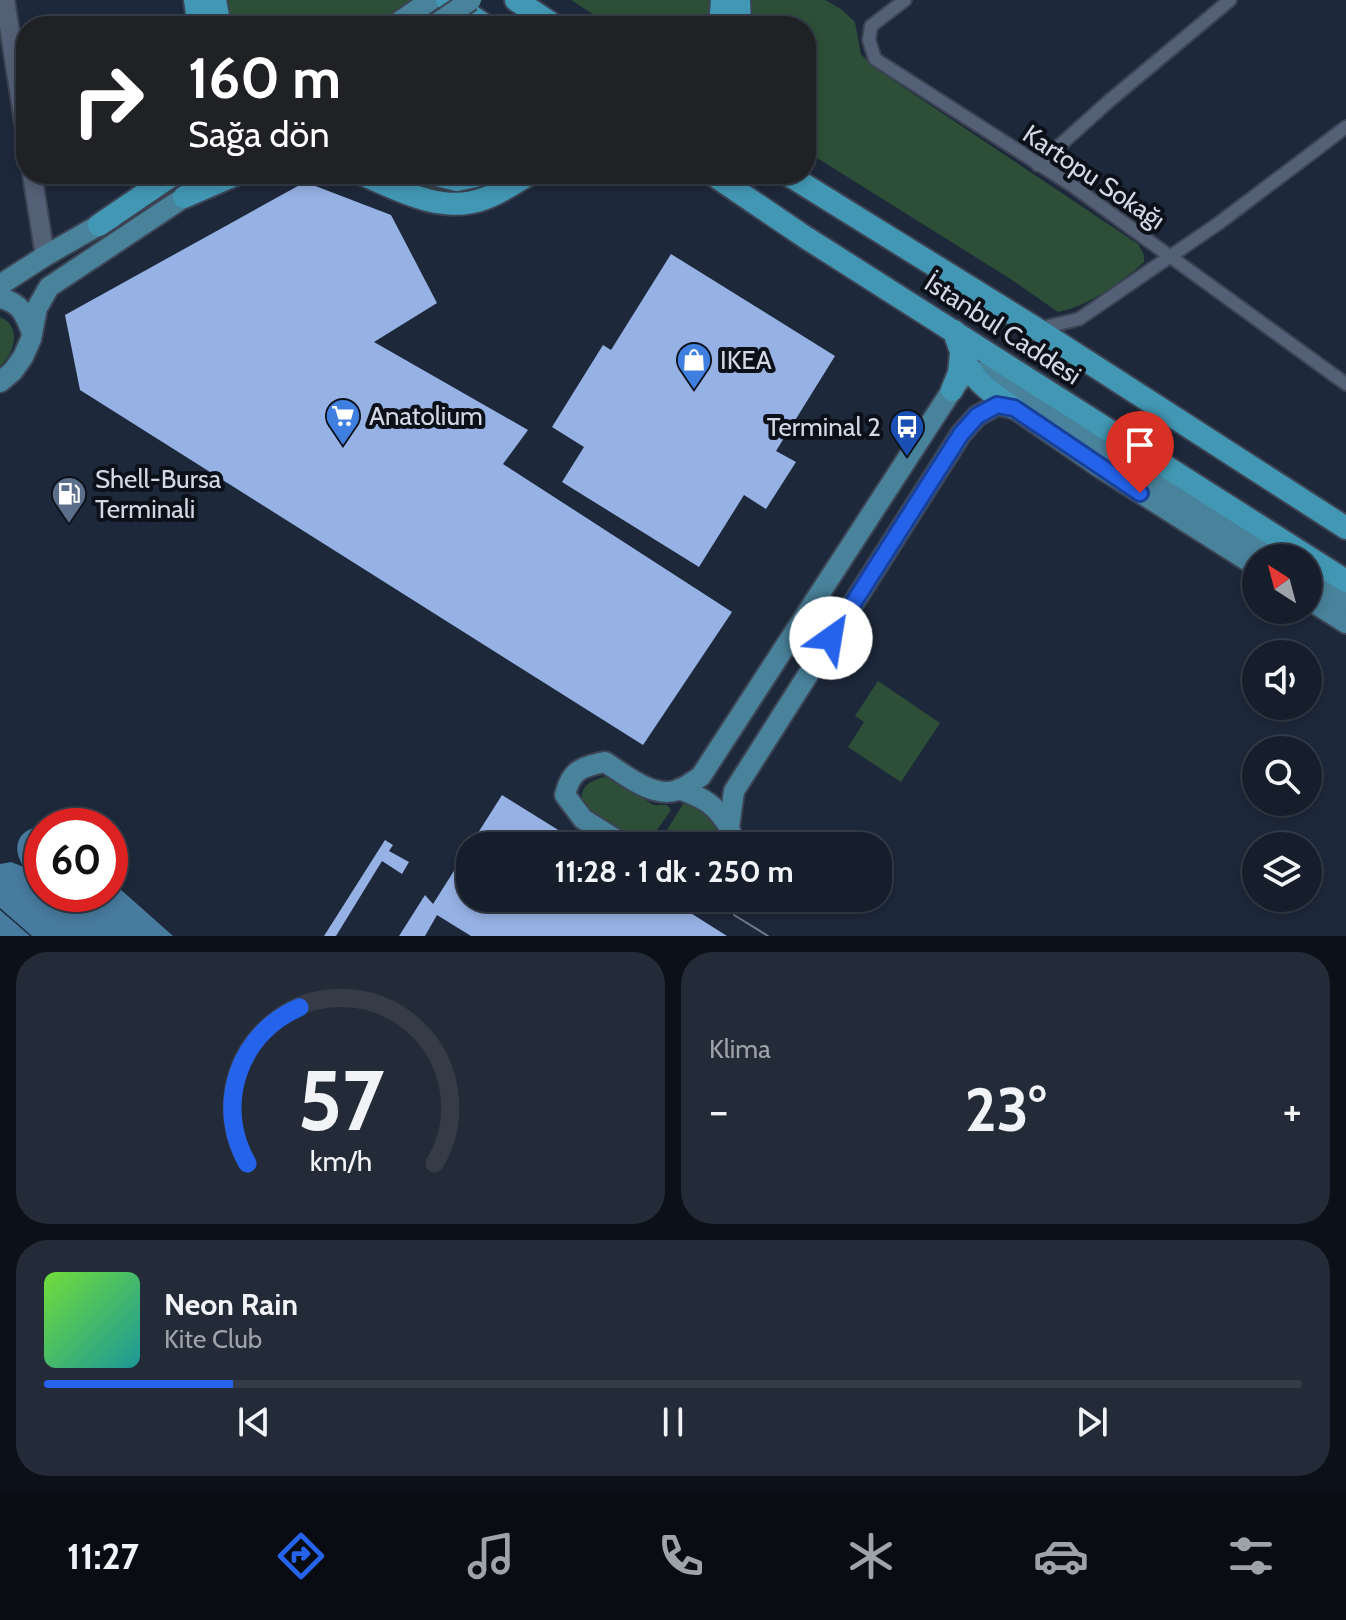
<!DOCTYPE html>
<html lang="tr">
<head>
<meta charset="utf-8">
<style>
  body { margin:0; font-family:Cabin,sans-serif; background:#232b38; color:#f1f3f6; height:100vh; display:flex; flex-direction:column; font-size:30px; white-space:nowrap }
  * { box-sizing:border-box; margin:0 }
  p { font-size:26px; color:#9ea2a9 }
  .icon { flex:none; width:44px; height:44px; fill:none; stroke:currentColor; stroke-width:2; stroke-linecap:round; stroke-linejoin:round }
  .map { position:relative; height:936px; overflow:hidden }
  .side { display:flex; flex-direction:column; gap:16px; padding:16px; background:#0c1018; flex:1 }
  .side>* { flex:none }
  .hud { position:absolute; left:16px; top:16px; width:800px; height:168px; border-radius:32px; box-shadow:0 4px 12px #0003,0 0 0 2px #353c48; background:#202124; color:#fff; overflow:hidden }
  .needle { width:52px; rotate:324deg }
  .buttons { position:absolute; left:1242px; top:544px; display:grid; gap:16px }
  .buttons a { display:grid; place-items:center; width:80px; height:80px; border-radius:50%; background:#161e2c; box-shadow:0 4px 12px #0003,0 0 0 2px #353c48; font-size:40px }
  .speed { position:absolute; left:24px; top:808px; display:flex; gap:16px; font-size:40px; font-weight:700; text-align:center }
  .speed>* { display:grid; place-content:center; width:104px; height:104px; border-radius:50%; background:#161e2c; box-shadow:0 4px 12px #0003,0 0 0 2px #353c48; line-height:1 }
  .speed .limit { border:12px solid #d22; background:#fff; color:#111 }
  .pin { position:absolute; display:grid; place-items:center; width:68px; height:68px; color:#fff; margin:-82px -34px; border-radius:50% 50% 50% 0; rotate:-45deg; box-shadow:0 0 8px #0007 }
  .pin .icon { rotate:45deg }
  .me { position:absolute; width:88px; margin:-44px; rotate:32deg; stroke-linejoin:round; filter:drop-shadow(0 0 6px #0008) }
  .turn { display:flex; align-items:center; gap:28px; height:168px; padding:0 40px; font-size:36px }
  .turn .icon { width:104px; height:104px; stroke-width:2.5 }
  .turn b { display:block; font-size:56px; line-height:68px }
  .big { font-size:60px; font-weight:700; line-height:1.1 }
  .side .card { flex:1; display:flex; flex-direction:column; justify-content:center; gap:12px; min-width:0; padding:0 28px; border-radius:32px; background:#232b38 }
  .side .dial { align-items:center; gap:0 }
  .dial svg { height:208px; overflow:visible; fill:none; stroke:#353c48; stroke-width:7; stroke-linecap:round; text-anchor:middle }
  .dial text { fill:#f1f3f6; stroke:none }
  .song { display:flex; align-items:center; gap:24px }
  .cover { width:96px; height:96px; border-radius:12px; background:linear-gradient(135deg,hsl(100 70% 55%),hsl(180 70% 35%)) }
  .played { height:8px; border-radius:4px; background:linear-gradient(90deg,#2563eb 15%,#353c48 15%) }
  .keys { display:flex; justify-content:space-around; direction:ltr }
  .heat { display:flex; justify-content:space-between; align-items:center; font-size:44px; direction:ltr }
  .side .tiles { flex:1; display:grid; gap:16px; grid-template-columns:1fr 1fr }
  .card:last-child { grid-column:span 2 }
  .trip { position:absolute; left:456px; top:832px; width:436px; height:80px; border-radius:32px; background:#161e2c; box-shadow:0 4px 12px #0003,0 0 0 2px #353c48; font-weight:700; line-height:80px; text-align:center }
  .tabs { display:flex; height:128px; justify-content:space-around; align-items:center; background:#090c12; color:#9ea2a9 }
  .tabs .icon { width:56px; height:56px }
  .tabs .current { color:#2563eb }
  .tabs b { font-size:36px; color:#f1f3f6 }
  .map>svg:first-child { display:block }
  .green { fill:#2d4f37 }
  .water { fill:#477b9f }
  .building { fill:#96b2e4 }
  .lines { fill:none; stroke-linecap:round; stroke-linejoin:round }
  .street-casing { stroke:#3c4454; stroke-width:16 }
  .secondary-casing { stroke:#3c4454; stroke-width:22 }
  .primary-casing { stroke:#3c4454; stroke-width:24 }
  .highway-casing { stroke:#3c4454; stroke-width:26 }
  .street { stroke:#546076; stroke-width:12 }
  .secondary { stroke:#546076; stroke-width:18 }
  .primary { stroke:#49829b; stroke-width:20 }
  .highway { stroke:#4298b4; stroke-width:22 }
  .tram { stroke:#717a8a; stroke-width:2 }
  .primary-bridge-casing { stroke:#3c4454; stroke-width:24; stroke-linecap:butt }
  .primary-bridge { stroke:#49829b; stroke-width:20 }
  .route-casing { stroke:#184099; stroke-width:20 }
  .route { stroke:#2563eb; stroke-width:14 }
  .labels { text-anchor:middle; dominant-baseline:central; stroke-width:8; stroke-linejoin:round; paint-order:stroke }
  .street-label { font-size:26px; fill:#d2d9e6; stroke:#0c1019 }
  .poi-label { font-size:26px; fill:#d2d9e6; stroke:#0c1019; text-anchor:start }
</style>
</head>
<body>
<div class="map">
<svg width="1346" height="936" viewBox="0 0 1346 936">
  <rect width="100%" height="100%" fill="#1d283a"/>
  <!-- green -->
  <g class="green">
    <polygon points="225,0 413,0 376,26 229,26"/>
    <polygon points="571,0 715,0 710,26 611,26"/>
    <path d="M746 0H825L841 9 855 22 861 55 894 81 1138 244 1144 255V262C1122 282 1087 307 1058 312L1009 278 806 151V26H748Z"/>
    <path d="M392 174H410L431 184 491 174H509C498 180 486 189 474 191 445 198 418 185 392 174Z"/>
    <path d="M0 317C22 326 15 353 0 366Z"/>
    <polygon points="878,681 940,723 901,782 848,747 864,722 855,716"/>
    <path d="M604 777 614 779 653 805H667L671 810 646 846H640L586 811C576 791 585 782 604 777Z"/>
    <polygon points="685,801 696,802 722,824 725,846 657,846"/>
  </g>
  <!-- water -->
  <g class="water">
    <path d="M42 826V894H110V880L173 936H32L0 908V864L11 862 24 867C11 848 17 829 42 826Z"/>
    <polygon points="0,910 30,936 0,936"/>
  </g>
  <!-- building -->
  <g class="building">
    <polygon points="305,182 391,215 437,303 374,342 528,430 503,464 732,612 643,745 80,390 65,315"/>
    <polygon points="671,254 835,356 776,451 796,462 766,509 744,495 699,567 562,482 584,447 552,427 603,345 611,350"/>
    <polygon points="502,795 584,846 470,846 470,898 667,898 727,936 471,936 437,915 425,936 399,936 425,895 433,904"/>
    <polygon points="385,840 393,845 389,851 409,862 402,874 382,861 336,936 324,936"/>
  </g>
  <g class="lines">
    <defs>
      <g id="street">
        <polyline points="905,0 871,26 869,40 875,59 1073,186 1346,384"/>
        <polyline points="1038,165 1109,101 1230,0"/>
        <polyline points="1037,329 1079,319 1219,223 1346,127"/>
      </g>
      <g id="secondary">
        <polyline points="5,0 26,135"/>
        <polyline points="32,174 45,256"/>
      </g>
      <g id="primary">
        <polyline points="393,26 431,0"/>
        <polyline points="0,285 45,256 113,217"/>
        <path d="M0 298C21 303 25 314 32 333"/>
        <polyline points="0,382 13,371 23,357 31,339 37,308 49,287 198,188"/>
        <polyline points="1308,578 1346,602"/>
        <polyline points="1308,599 1346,623"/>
        <path d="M679 789C704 798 715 804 729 827"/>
        <path d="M626 846 583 819 565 795C571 770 581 767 605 762 624 774 653 799 678 790 686 787 694 781 701 776L952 390C960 380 966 370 980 372 1009 375 1035 403 1059 418 1131 465 1203 512 1276 558"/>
        <polyline points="735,846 729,827 734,791 961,434 977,416 997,405 1014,408 1098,466 1256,566"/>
      </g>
      <g id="highway">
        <polyline points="195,0 199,26"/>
        <polyline points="215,0 220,26"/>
        <polyline points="447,0 486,26"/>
        <polyline points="516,0 555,26"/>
        <polyline points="739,0 740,26"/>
        <polyline points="720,26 722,0"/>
        <path d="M362 174C400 191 444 215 486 198 502 192 515 182 530 174"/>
        <polyline points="433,174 457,180 484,174"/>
        <polyline points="712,174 805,237 1346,581"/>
        <polyline points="787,174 1037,329 1346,528"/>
        <polyline points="184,197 237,174"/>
        <polyline points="99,225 174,174"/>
        <path d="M954 331C967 373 976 384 1014 408"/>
        <polyline points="952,390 959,373 961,353"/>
      </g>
    </defs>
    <!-- street casing -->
    <use href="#street" class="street-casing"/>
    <!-- secondary casing -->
    <use href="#secondary" class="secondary-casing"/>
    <!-- primary casing -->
    <use href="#primary" class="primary-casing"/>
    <!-- highway casing -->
    <use href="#highway" class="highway-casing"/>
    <!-- street -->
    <use href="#street" class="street"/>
    <!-- secondary -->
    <use href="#secondary" class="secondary"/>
    <!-- primary -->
    <use href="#primary" class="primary"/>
    <!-- highway -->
    <use href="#highway" class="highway"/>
    <!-- tram -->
    <polyline class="tram" points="734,915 768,936"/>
    <defs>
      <polyline id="primary-bridge" points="433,26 471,0"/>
    </defs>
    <!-- primary-bridge casing -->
    <use href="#primary-bridge" class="primary-bridge-casing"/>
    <!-- primary-bridge -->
    <use href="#primary-bridge" class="primary-bridge"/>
  </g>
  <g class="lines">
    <defs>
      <polyline id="route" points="831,638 961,434 977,416 997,405 1014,408 1140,493"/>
    </defs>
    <!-- route casing -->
    <use href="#route" class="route-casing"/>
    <!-- route -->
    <use href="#route" class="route"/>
  </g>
  <!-- icons -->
  <defs>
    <symbol id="shop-pin" viewBox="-11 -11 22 30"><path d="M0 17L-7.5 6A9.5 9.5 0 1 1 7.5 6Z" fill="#3f7fe0" stroke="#0c1019"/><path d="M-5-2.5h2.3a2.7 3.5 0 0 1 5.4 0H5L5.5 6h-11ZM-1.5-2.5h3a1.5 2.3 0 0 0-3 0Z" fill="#fff"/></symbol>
    <symbol id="supermarket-pin" viewBox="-11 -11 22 30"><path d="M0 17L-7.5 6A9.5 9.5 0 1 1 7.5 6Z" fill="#3f7fe0" stroke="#0c1019"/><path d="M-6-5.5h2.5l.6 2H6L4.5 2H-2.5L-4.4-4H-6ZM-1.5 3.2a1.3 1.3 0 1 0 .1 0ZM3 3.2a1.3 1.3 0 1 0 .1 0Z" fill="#fff"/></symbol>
    <symbol id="bus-pin" viewBox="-11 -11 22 30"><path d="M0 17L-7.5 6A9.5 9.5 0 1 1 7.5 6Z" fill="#1a4fb4" stroke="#0c1019"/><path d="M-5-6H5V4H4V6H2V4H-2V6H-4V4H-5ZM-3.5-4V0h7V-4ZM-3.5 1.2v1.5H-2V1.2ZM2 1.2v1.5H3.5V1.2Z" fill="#fff"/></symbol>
    <symbol id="fuel-pin" viewBox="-11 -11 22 30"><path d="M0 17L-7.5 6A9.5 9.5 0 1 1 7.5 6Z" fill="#5c6f8a" stroke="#0c1019"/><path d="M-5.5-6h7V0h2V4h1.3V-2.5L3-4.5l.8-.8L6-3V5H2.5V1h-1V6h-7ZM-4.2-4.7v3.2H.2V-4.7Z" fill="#fff"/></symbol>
  </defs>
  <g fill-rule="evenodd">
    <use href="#shop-pin" x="674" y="340" width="40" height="54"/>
    <use href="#supermarket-pin" x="323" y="396" width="40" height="54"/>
    <use href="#bus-pin" x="887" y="407" width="40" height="54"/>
    <use href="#fuel-pin" x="49" y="474" width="40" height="54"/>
  </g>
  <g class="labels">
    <!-- street labels -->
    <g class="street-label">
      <text transform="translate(1094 177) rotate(34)">Kartopu Sokağı</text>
      <text transform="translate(1003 329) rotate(33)">İstanbul Caddesi</text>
    </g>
    <!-- poi labels -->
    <g class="poi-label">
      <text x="720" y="360">IKEA</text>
      <text x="369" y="416">Anatolium</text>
      <text x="881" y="427" text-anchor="end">Terminal 2</text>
      <text x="95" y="479">Shell-Bursa<tspan x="95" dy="30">Terminali</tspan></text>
    </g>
  </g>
</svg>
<div class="buttons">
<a><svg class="needle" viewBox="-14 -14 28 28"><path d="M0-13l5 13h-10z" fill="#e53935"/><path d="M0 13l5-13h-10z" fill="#9ea2a9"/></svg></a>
<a><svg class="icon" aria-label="sound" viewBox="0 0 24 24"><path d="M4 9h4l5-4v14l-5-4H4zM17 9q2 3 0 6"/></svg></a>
<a><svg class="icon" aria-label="search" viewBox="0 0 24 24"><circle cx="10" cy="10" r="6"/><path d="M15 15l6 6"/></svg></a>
<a><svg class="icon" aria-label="layers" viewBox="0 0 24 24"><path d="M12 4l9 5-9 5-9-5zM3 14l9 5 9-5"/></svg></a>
</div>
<div class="speed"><div class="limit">60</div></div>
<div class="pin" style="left:1140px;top:493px;background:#d93025"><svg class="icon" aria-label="arrive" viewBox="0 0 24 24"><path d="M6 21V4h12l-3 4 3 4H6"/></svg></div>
<svg class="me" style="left:831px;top:638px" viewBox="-20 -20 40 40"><circle r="19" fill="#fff"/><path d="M0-13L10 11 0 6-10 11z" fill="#2563eb"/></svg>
<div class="trip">11:28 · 1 dk · 250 m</div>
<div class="hud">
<div class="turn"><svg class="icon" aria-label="right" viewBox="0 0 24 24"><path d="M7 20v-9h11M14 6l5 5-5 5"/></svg><div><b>160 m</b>Sağa dön</div></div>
</div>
</div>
<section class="side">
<div class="tiles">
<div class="card dial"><svg viewBox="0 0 100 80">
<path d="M14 69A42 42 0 1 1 86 69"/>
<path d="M14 69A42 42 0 0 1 34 9" stroke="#2563eb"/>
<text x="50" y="56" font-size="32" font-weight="700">57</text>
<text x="50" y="72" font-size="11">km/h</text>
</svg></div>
<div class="card"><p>Klima</p>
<div class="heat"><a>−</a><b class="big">23°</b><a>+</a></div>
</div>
<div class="card">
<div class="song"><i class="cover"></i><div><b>Neon Rain</b><p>Kite Club</p></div></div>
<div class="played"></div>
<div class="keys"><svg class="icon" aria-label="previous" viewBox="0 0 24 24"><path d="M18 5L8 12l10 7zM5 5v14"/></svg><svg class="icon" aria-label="pause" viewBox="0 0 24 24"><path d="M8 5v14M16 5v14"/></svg><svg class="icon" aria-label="next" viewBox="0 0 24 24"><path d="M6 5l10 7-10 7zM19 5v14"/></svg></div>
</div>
</div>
</section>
<nav class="tabs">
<b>11:27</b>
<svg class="icon current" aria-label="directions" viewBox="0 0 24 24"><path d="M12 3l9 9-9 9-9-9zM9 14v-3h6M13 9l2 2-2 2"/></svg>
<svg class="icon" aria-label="music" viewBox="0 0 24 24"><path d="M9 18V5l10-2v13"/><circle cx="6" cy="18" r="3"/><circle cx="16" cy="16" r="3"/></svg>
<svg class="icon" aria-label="phone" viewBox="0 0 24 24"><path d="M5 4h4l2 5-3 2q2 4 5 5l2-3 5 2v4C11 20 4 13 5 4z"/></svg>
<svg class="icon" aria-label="climate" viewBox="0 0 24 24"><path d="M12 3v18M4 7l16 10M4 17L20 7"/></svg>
<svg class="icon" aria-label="car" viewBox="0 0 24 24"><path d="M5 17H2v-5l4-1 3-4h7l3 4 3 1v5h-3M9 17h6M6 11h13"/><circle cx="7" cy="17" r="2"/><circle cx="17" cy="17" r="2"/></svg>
<svg class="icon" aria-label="filters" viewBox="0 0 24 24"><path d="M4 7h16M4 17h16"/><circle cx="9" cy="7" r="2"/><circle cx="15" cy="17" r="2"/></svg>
</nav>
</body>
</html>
